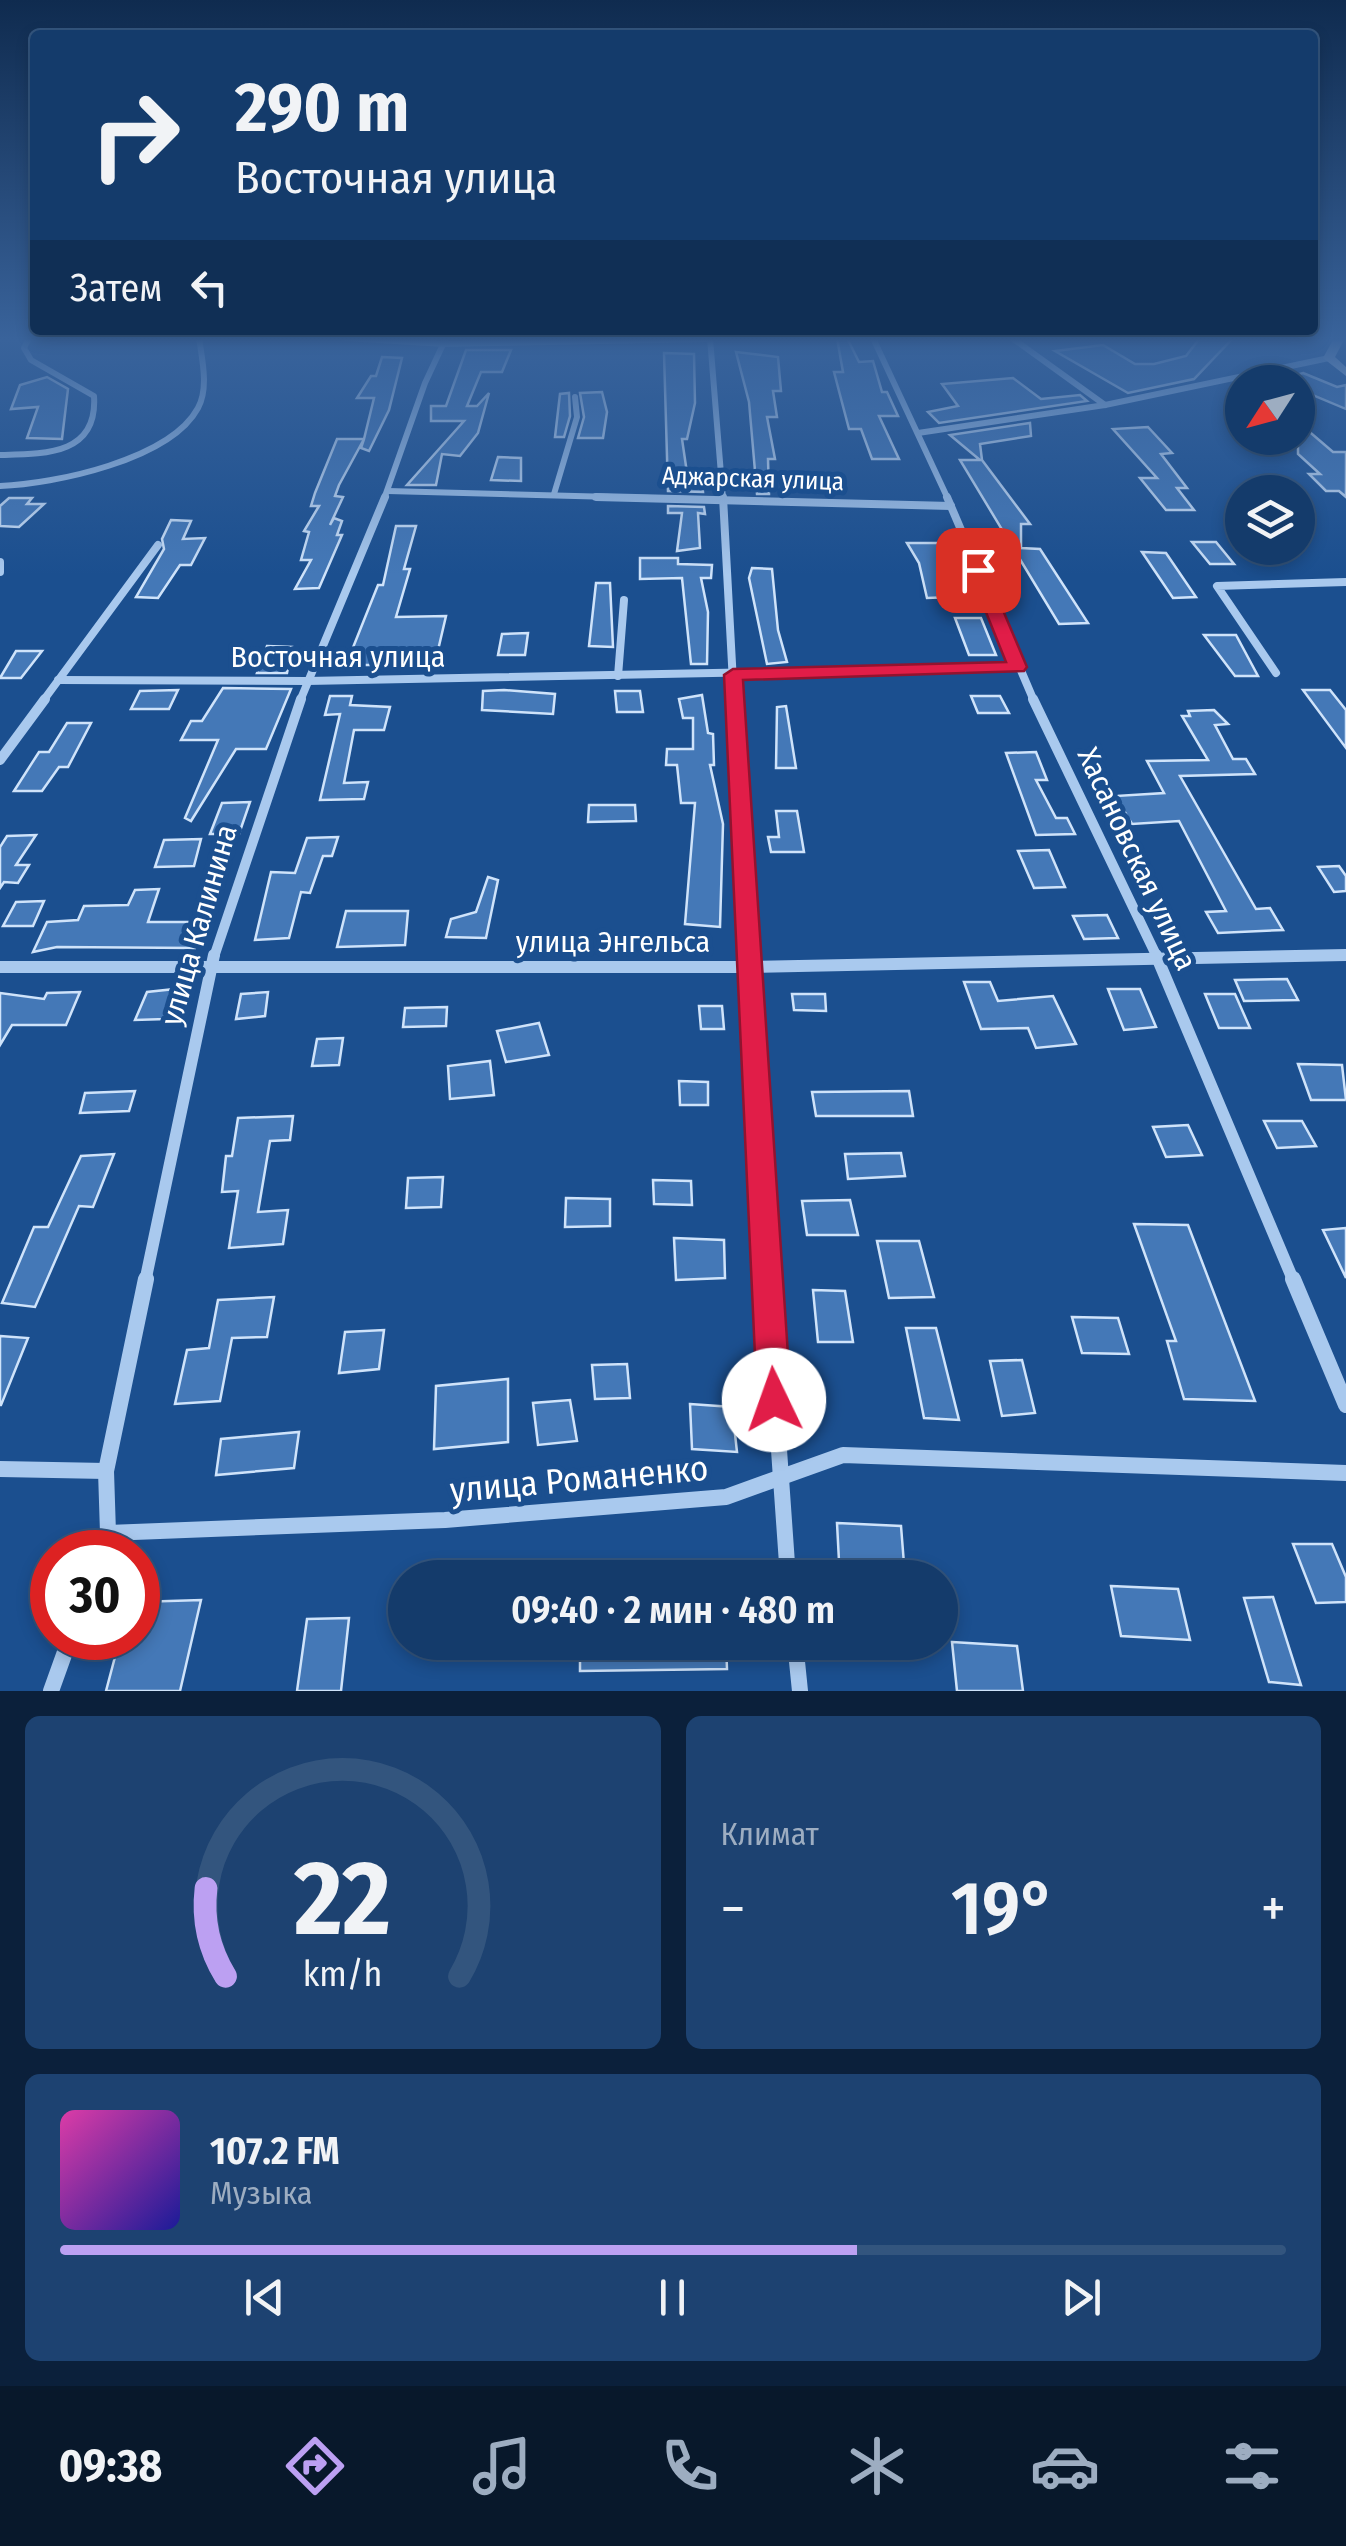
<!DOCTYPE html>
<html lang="ru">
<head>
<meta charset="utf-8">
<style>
  body { margin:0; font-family:"Fira Sans Condensed",sans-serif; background:#1d4271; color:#f1f3f6; height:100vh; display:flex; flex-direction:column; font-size:38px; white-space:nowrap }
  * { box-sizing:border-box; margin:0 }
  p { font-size:32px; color:#9dadc1 }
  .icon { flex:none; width:55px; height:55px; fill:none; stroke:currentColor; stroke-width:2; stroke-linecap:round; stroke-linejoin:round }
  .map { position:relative; height:1691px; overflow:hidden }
  .sheet { display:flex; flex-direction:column; gap:25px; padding:25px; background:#0b203b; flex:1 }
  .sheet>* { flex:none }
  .guide { position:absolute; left:30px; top:30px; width:1288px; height:305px; border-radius:10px; box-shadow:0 5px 15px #0003,0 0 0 2px #33557e; background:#143b6b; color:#f1f3f6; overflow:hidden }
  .needle { width:65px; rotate:234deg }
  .buttons { position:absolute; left:1225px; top:365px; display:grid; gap:20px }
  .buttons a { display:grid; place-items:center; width:90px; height:90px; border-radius:50%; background:#143b6b; box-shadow:0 5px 15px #0003,0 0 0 2px #33557e; font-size:50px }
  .speed { position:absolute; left:30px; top:1530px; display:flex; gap:20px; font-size:50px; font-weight:700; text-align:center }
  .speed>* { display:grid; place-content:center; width:130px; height:130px; border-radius:50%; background:#143b6b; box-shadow:0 5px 15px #0003,0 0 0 2px #33557e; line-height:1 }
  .speed .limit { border:15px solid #d22; background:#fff; color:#111 }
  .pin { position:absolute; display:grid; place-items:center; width:85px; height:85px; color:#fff; margin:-42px; border-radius:20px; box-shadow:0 5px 15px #0006 }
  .me { position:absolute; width:110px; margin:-55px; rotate:357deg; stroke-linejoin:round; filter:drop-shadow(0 0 8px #0008) }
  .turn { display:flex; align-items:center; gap:35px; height:210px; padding:0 40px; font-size:45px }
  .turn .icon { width:130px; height:130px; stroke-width:2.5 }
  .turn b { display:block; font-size:70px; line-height:85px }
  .then { display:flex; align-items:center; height:95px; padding:0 40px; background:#0003; gap:20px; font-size:38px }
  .big { font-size:75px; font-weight:600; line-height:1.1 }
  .sheet .tile { flex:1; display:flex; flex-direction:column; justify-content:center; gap:15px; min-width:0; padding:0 35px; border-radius:15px; background:#1d4271 }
  .sheet .dial { align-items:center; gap:0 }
  .dial svg { height:260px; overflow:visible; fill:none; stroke:#33557e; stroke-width:7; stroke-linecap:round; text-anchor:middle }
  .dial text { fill:#f1f3f6; stroke:none }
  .song { display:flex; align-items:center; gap:30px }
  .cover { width:120px; height:120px; border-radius:15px; background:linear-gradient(135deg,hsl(320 70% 55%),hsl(240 70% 35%)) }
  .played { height:10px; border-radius:5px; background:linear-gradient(90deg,#bca0f2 65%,#33557e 65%) }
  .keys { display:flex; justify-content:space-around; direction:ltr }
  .heat { display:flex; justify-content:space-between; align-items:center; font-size:55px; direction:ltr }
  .sheet .tiles { flex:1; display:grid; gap:25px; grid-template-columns:1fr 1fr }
  .tile:last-child { grid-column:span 2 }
  .trip { position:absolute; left:388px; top:1560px; width:570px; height:100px; border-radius:50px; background:#143b6b; box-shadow:0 5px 15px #0003,0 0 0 2px #33557e; font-weight:600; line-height:100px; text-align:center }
  .menu { display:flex; height:160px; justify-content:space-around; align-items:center; background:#08182b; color:#9dadc1 }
  .menu .icon { width:70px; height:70px }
  .menu .active { color:#bca0f2 }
  .menu b { font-size:45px; color:#f1f3f6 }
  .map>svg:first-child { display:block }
  .building { fill:#4478b7; stroke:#cfe3fa; stroke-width:2.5 }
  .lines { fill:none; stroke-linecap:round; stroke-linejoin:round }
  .street-far4 { stroke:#a9c9ee; stroke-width:6 }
  .street-far3 { stroke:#a9c9ee; stroke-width:8 }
  .street-far2 { stroke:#a9c9ee; stroke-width:10 }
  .street-far1 { stroke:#a9c9ee; stroke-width:12 }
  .street { stroke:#a9c9ee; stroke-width:16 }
  .secondary { fill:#d6e6fa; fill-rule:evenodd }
  .route { fill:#e11d48; stroke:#92132f; stroke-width:2.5 }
  .labels { text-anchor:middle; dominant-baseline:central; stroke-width:10; stroke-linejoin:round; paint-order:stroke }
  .far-street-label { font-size:25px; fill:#fff; stroke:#1b4f8f }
  .street-label { font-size:30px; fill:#fff; stroke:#1b4f8f }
  .near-street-label { font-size:35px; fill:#fff; stroke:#1b4f8f }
</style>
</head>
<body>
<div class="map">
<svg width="1346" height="1691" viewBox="0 0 1346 1691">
  <rect width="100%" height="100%" fill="#1b4f8f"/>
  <!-- building -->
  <g class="building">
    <polygon points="837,338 847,338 859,362 873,361 882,392 887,392 898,416 879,416 899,459 872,459 861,429 849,429 834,372 843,372"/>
    <polygon points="1200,338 1233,338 1194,379 1128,393 1055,351 1103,345 1135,364 1154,364 1186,356"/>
    <polygon points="466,350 511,350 502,372 481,372 467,406 477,406 489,393 478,433 460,456 442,454 436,485 407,485 464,421 431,421 431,406 446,406"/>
    <polygon points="736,352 778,357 781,391 773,391 777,417 767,417 775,459 768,459 769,494 757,494 749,402"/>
    <polygon points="664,353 694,354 695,403 687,439 682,439 687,473 696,473 694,482 702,482 703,492 668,491"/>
    <polygon points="382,357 402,358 389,410 369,451 361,448 364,439 339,485 335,496 343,497 330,525 334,518 342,521 337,535 342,535 319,588 295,589 311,560 301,560 309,532 304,531 319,506 311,506 315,493 337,439 364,439 374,398 357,398 371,376 376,376"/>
    <polygon points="1303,373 1337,387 1346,385 1346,409 1298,389 1298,382 1277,380"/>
    <polygon points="47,377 68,389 62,439 27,438 38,407 11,409 20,385"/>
    <polygon points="1013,378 1041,399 1080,395 1087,401 939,423 928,412 958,406 942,384"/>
    <polygon points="602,392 607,412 603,438 578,438 584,417 580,393"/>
    <polygon points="569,393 570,416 564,437 555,437 560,394"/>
    <polygon points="1298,422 1333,452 1346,452 1346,497 1339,491 1326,491 1309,474 1320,474 1298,454"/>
    <polygon points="1030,423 1031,436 980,444 982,460 1030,524 1021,524 1021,548 1040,549 1088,623 1059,624 960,460 980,460 950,435"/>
    <polygon points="1148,427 1172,453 1161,454 1187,488 1177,488 1194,510 1166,510 1140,478 1157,478 1113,429"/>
    <polygon points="498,457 521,458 521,481 491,480"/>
    <polygon points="9,498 32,498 27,504 44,504 19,527 0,526 0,506"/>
    <polygon points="668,506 704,507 705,514 698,513 700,548 677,551 682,513 668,513"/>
    <polygon points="171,520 191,521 183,539 205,538 191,565 180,565 158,598 136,597 164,549 162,539"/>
    <polygon points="396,526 416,526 404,569 410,569 396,617 446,616 435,663 415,663 417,653 380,654 376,665 346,665 378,585 383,585"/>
    <polygon points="1192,542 1216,542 1234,564 1210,564"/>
    <polygon points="907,543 940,543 952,572 942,572 952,597 927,598 919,563"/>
    <polygon points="1142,552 1166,553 1196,597 1173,598"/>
    <polygon points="640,558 678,558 678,564 712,565 711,578 701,578 708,612 707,664 691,664 682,578 640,579"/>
    <polygon points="752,568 772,569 778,630 787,662 767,664 749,578"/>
    <polygon points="596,583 610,583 613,647 589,646"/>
    <polygon points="955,618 981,618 996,655 969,655"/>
    <polygon points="528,633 525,655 498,655 502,634"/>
    <polygon points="1204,635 1236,635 1258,676 1235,676"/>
    <polygon points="267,646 292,647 287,673 257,673"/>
    <polygon points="16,651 42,651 21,678 0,678"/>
    <polygon points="223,688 291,689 266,749 236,749 191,821 185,818 218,740 181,740 191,721 202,721"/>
    <polygon points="178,690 169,709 131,709 140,691"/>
    <polygon points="504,690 555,694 553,714 482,710 483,691"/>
    <polygon points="1303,690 1330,690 1346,710 1346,748"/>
    <polygon points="615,691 640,691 643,712 617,712"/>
    <polygon points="702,695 708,733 713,734 714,765 710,765 723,824 720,927 685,924 695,803 681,803 677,765 666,765 667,749 693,749 693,718 683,718 679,699"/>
    <polygon points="330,696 352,696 350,705 390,707 384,730 354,730 344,783 368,782 364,799 320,800 340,714 325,715"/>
    <polygon points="971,696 1000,696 1009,713 978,713"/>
    <polygon points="786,706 796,768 776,768 777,707"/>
    <polygon points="1214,710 1228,724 1215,725 1233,759 1246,759 1255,774 1180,776 1256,909 1270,908 1283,930 1218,933 1206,912 1226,911 1179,821 1132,824 1115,796 1164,793 1147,761 1208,760 1182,716 1190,716 1188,711"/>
    <polygon points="67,723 91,723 68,767 59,767 42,791 14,791 39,752 49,752"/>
    <polygon points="1036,752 1047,780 1036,780 1056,818 1067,818 1075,834 1036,835 1006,753"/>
    <polygon points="250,802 239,834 210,834 222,803"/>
    <polygon points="589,805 635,805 636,821 588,822"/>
    <polygon points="776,811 797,811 804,852 771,852 768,837 779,837"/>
    <polygon points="36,835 16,865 29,865 18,883 4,882 0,888 0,847 7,836"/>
    <polygon points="338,837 332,856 323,856 310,893 301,892 289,938 255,940 271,872 295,873 307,838"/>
    <polygon points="201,839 194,866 155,867 164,840"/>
    <polygon points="1049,850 1065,887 1034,888 1018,851"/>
    <polygon points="1339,866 1346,876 1346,891 1334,892 1318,867"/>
    <polygon points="488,877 498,880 486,938 446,937 451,919 476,912"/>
    <polygon points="159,889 148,922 204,922 195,948 57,947 33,952 47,922 78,920 84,906 128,905 135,890"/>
    <polygon points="44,901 33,926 3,926 16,902"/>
    <polygon points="346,911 408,911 405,945 337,947"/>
    <polygon points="1107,915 1118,938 1084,939 1073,916"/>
    <polygon points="1287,979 1298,1000 1244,1001 1235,980"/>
    <polygon points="964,982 990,982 998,1001 1053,996 1076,1044 1036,1048 1028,1028 981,1029"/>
    <polygon points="175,989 166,1019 135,1020 147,992"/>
    <polygon points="1108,989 1140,989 1156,1027 1124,1030"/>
    <polygon points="80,992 66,1025 12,1025 0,1045 0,993 44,999 47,993"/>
    <polygon points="268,992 265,1016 236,1019 241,994"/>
    <polygon points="792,994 825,994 826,1011 794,1010"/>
    <polygon points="1205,994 1235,994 1250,1028 1219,1028"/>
    <polygon points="699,1006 722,1006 724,1029 701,1029"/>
    <polygon points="447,1007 446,1026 403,1027 405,1008"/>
    <polygon points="539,1023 549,1055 506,1062 497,1031"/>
    <polygon points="343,1038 339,1065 312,1066 317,1039"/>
    <polygon points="490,1061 494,1095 450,1099 448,1066"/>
    <polygon points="1298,1064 1342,1065 1346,1100 1311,1100"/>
    <polygon points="679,1081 708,1082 708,1105 680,1105"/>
    <polygon points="135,1091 129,1111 80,1113 85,1093"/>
    <polygon points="909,1091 913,1116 816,1116 812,1092"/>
    <polygon points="293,1116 290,1140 270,1141 258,1212 288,1210 283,1244 229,1248 238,1191 222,1192 226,1156 232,1156 238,1118"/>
    <polygon points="1264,1121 1302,1121 1316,1146 1277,1148"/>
    <polygon points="1188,1125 1202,1155 1166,1157 1153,1127"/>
    <polygon points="901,1153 905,1176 848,1179 845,1154"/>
    <polygon points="114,1154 93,1207 79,1206 35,1307 2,1303 34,1227 48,1227 81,1156"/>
    <polygon points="443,1177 441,1207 406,1208 408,1178"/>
    <polygon points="653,1180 691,1181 692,1205 654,1204"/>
    <polygon points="566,1198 610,1199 610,1226 565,1227"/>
    <polygon points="850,1200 858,1235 807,1235 802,1201"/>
    <polygon points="1134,1224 1188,1225 1255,1401 1184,1399 1167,1341 1176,1341"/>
    <polygon points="1346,1228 1346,1278 1323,1230"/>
    <polygon points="674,1238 724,1240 725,1278 676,1280"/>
    <polygon points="877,1241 919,1241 934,1297 889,1298"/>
    <polygon points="813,1290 845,1291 853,1342 818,1342"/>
    <polygon points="274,1297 267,1337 232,1338 220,1401 175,1404 187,1350 209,1348 218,1300"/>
    <polygon points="1072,1317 1118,1318 1129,1354 1082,1353"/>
    <polygon points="906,1328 936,1328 959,1420 924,1418"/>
    <polygon points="384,1330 379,1369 339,1373 345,1332"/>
    <polygon points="0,1336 28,1338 1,1405 0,1405"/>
    <polygon points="1022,1360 1035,1413 1002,1416 990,1361"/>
    <polygon points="627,1364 630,1398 595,1399 592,1365"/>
    <polygon points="508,1379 508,1442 434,1449 436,1386"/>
    <polygon points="570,1400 577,1441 538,1445 533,1403"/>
    <polygon points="690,1404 732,1407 737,1452 692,1449"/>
    <polygon points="299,1432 294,1468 216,1475 221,1439"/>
    <polygon points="837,1523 901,1526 904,1564 839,1561"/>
    <polygon points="1293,1544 1332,1544 1346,1577 1346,1602 1316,1603"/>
    <polygon points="1111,1586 1178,1589 1190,1640 1121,1636"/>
    <polygon points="1273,1597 1301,1685 1269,1682 1244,1598"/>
    <polygon points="201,1600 180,1691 106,1691 120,1638 138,1638 138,1602"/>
    <polygon points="349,1618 341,1691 297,1691 307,1619"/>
    <polygon points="580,1642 726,1642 727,1669 580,1671"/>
    <polygon points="952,1642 1017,1646 1023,1691 957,1691"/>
  </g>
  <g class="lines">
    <!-- street-far4 -->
    <g class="street-far4">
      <polyline points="347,338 443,344 710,339"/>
      <polyline points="710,338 723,499"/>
      <polyline points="873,338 948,499"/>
      <polyline points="1012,338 1105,405"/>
      <polyline points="918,433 1105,405 1329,358"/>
      <path d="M0 455C45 454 98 455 94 396L31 360 24 348 29 338"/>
      <path d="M0 486C54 484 170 460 198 408 209 388 202 359 199 338"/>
      <polyline points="388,491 690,499"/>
      <polyline points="554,494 577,417 575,397"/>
      <polyline points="384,499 425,383 446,338"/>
    </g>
    <!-- street-far3 -->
    <g class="street-far3">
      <polyline points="596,497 951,506"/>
      <polyline points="723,497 734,701"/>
      <polyline points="947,497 1034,701"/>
      <polyline points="0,562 0,572"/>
      <polyline points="1276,673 1217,586 1346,582"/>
      <polyline points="618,676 624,600"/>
      <polyline points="58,680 307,681 1018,667"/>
      <polyline points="43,701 158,545"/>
      <polyline points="300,701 385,497"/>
    </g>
    <!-- street-far2 -->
    <g class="street-far2">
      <polyline points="734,699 749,957"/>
      <polyline points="1033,699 1157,957"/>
      <polyline points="0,760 45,699"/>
      <polyline points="214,957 301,699"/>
      <polyline points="1236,957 1346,955"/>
    </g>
    <!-- street-far1 -->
    <g class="street-far1">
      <polyline points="749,955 767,1282"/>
      <polyline points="1156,955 1294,1282"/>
      <polyline points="0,967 748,967 1346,955"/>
      <polyline points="145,1282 214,955"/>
    </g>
    <!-- street -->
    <g class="street">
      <polyline points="767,1279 788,1578"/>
      <polyline points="1293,1279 1346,1405"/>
      <polyline points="0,1469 106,1471"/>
      <polyline points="108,1533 445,1520 726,1497 843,1455 1346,1473"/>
      <polyline points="101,1552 108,1533 106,1471 146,1279"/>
      <polyline points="795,1642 800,1691"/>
      <polyline points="51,1691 70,1638"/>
    </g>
    <!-- secondary -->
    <polygon class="secondary" points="1334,338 1345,338 1335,357 1346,367 1346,376 1323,358"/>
  </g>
  <!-- sky -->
  <linearGradient id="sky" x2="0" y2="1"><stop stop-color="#0f2b4f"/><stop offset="0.59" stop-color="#39639b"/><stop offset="1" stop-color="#39639b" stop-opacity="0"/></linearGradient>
  <rect width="1346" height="575" fill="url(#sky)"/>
  <!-- route -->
  <polygon class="route" points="978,565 986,570 1027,667 1024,671 743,680 791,1400 786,1411 774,1416 762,1411 757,1400 724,675 733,669 1006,662 969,570"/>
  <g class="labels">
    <!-- far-street labels -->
    <g class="far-street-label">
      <text transform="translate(753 479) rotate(2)">Аджарская улица</text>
    </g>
    <!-- street labels -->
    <g class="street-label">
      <text x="338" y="657">Восточная улица</text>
      <text transform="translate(1137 859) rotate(65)">Хасановская улица</text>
      <text transform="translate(199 925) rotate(-74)">улица Калинина</text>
      <text x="613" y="942">улица Энгельса</text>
    </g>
    <!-- near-street labels -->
    <g class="near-street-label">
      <text transform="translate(579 1479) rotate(-5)">улица Романенко</text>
    </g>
  </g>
</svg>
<div class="buttons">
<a><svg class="needle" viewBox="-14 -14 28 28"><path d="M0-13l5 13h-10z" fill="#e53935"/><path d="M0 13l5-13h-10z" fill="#9dadc1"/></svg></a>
<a><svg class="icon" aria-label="layers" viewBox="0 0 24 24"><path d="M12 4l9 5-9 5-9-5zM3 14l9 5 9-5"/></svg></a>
</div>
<div class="speed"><div class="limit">30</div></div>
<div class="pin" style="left:978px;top:570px;background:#d93025"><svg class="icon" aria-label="arrive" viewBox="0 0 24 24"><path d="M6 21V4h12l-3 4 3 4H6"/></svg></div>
<svg class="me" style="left:774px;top:1400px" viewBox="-20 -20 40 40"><circle r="19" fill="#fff"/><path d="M0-13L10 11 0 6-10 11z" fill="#e11d48"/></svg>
<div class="trip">09:40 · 2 мин · 480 m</div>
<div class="guide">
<div class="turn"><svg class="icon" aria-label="right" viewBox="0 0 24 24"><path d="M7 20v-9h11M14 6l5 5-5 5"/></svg><div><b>290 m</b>Восточная улица</div></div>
<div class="then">Затем<svg class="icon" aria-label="left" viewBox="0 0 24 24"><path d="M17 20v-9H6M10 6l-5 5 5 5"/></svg></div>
</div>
</div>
<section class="sheet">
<div class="tiles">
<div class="tile dial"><svg viewBox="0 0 100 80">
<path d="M14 69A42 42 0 1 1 86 69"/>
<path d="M14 69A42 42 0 0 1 8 42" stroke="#bca0f2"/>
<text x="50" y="56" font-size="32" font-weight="700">22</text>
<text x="50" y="72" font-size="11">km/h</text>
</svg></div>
<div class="tile"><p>Климат</p>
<div class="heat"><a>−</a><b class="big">19°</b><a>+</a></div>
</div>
<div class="tile">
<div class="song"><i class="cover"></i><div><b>107.2 FM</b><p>Музыка</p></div></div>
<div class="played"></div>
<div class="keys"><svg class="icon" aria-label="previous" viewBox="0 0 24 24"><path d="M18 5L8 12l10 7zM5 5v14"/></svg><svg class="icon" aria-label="pause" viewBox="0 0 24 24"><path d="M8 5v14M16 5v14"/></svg><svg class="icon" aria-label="next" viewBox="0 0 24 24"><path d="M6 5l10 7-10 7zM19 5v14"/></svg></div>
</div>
</div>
</section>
<nav class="menu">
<b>09:38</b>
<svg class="icon active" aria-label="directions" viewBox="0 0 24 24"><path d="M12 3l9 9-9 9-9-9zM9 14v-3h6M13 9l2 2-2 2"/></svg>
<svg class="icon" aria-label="music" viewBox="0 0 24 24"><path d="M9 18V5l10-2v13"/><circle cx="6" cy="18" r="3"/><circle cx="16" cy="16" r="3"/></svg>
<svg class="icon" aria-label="phone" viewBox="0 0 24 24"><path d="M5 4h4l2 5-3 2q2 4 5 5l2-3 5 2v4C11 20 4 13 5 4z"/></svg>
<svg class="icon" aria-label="climate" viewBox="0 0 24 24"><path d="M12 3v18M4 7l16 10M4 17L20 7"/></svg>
<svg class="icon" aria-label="car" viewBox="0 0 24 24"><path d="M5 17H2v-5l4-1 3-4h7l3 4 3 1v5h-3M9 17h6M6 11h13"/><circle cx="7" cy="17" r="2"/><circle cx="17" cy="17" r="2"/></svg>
<svg class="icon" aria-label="filters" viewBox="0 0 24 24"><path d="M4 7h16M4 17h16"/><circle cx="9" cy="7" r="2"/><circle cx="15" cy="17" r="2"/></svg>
</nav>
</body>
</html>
